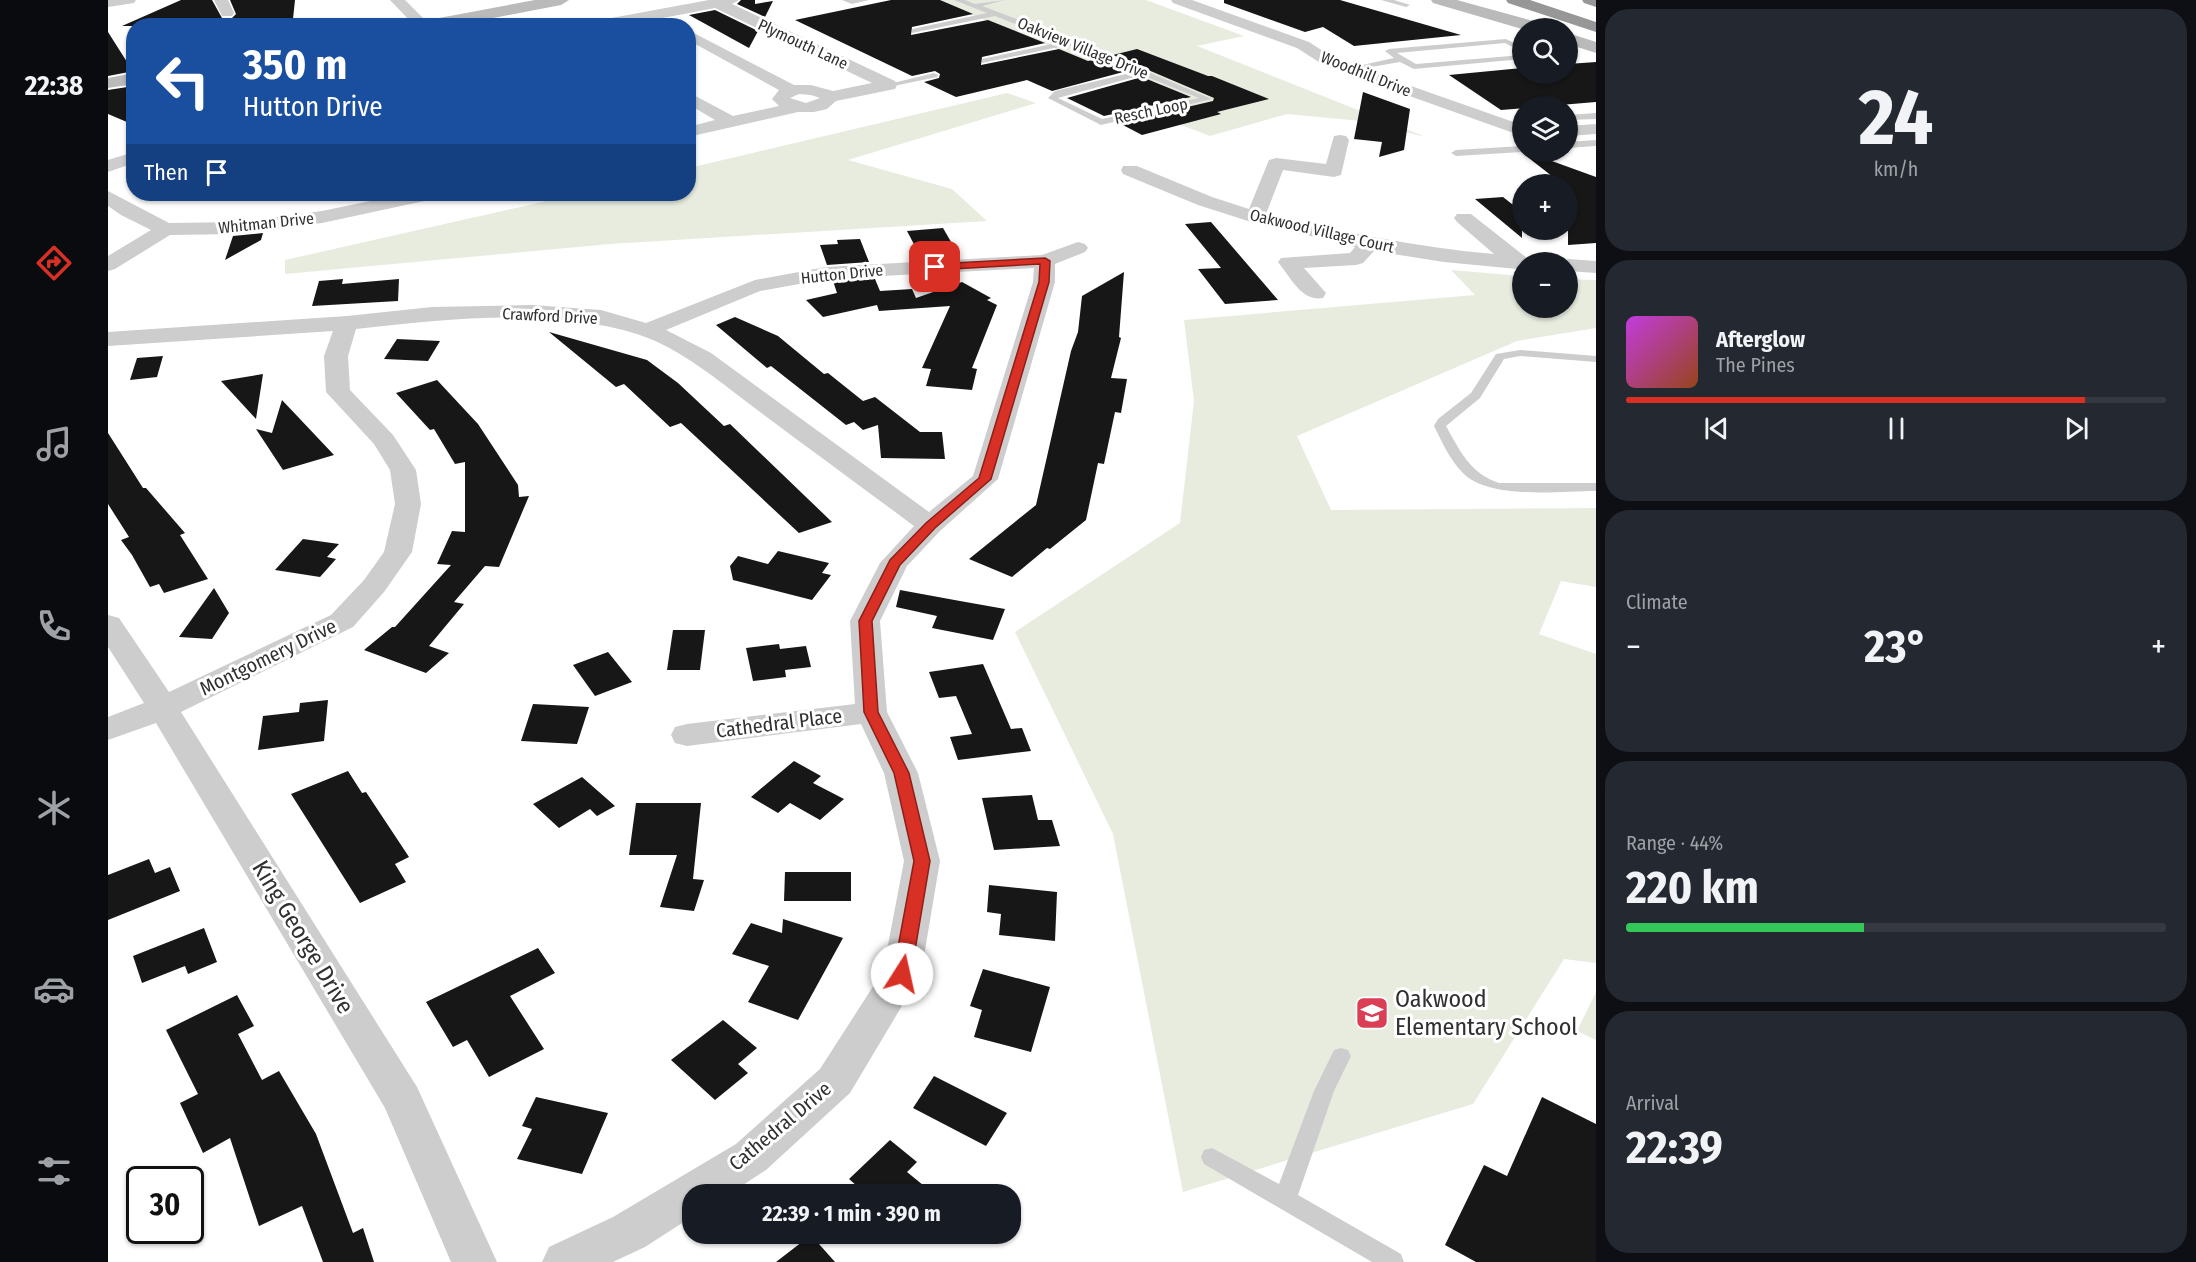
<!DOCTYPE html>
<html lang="en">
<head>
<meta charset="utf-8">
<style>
  body { margin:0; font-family:"Fira Sans Condensed",sans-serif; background:#242831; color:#f1f3f6; height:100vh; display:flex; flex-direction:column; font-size:22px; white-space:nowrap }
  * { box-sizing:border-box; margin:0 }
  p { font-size:20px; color:#9ea1a6 }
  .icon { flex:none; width:33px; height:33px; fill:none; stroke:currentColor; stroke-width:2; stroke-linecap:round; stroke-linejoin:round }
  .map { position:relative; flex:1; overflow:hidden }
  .panel { display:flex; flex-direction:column; gap:9px; padding:9px; background:#0d0f14; width:600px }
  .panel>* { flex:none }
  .guide { position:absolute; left:18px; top:18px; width:570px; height:183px; border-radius:24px; box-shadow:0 2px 4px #0004; background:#1a4fa0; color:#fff; overflow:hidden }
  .tools { position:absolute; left:1404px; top:18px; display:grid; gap:12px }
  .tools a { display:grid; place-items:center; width:66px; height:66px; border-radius:50%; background:#171b24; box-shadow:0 2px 4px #0004; font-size:30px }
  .speed { position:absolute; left:18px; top:1166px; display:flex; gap:12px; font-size:30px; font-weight:700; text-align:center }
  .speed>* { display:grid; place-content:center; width:78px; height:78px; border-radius:50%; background:#171b24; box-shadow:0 2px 4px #0004; line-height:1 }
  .speed .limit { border:3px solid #111; border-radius:9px; background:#fff; color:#111 }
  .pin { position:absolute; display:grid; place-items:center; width:51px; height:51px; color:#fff; margin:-26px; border-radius:12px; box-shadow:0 3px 9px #0006 }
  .me { position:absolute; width:66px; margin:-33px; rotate:10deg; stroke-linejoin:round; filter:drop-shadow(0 0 4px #0008) }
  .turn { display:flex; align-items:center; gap:21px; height:126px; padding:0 18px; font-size:27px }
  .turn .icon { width:78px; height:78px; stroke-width:2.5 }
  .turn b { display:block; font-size:42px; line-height:51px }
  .then { display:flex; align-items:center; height:57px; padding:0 18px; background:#0003; gap:12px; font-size:22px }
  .big { font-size:45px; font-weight:700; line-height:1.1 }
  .panel .widget { flex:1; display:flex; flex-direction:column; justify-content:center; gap:9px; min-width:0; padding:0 21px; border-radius:24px; background:#242831 }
  .panel .dial { align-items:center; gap:0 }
  .dial b { font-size:78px; line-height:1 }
  .song { display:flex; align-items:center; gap:18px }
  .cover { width:72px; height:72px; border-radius:9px; background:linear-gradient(135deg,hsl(290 70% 55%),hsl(20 70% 35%)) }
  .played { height:6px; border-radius:3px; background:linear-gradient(90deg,#d93025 85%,#363941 85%) }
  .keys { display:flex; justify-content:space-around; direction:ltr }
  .heat { display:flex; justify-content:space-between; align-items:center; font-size:33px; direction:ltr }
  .charge { height:9px; border-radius:4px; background:linear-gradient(90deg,#34c759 44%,#363941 0) }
  .trip { position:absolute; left:574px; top:1184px; width:339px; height:60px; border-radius:24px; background:#171b24; box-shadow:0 2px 4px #0004; font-weight:700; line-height:60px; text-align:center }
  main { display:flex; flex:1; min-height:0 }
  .menu { display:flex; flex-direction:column; width:108px; justify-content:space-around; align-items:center; background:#090b0e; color:#9ea1a6 }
  .menu .icon { width:42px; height:42px }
  .menu .active { color:#d93025 }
  .menu b { font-size:27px; color:#f1f3f6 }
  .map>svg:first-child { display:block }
  .green { fill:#e7ecdf }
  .building { fill:#171717 }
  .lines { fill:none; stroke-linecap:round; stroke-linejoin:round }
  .lane { fill:#cdcdcd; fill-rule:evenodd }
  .street { fill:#cdcdcd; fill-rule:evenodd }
  .secondary { fill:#bababa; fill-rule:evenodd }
  .highway { fill:#979797; fill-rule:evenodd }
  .route { fill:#d93025; stroke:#8d1f18; stroke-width:1.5 }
  .labels { text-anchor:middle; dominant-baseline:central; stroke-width:6; stroke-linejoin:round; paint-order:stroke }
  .far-street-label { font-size:16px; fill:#303030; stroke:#fff }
  .street-label { font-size:20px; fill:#303030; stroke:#fff }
  .near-street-label { font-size:24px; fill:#303030; stroke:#fff }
  .near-poi-label { font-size:24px; fill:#303030; stroke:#fff; text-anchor:start }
</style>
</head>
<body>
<main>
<nav class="menu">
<b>22:38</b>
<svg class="icon active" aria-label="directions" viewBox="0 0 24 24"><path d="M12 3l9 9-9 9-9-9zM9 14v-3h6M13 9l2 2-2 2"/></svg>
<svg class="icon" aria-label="music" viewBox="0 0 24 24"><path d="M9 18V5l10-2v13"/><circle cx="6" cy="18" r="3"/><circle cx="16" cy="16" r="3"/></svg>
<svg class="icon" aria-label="phone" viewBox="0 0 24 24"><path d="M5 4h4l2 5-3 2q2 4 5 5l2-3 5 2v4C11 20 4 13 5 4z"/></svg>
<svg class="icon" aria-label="climate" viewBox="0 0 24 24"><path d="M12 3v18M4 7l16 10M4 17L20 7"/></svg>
<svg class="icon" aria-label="car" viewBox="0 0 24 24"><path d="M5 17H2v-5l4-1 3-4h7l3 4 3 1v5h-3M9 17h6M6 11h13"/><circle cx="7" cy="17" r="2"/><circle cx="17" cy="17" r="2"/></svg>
<svg class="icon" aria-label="filters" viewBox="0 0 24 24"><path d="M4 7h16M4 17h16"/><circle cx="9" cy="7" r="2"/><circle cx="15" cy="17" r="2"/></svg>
</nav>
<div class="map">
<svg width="1488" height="1262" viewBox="0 0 1488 1262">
  <rect width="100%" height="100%" fill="#fff"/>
  <!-- green -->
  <g class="green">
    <polygon points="826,0 1038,0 1136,36 1089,46 1318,137 1253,121 1179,114 1102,136 1013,102 1057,90 1054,84 995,67"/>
    <polygon points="899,93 928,103 740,160 844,189 879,221 502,244 177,274 177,260 470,194 580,194 581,168"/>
    <polygon points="1343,270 1414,276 1414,308 1460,308 1460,279 1488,280 1488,328 1409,341 1189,436 1223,510 1488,508 1488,587 1453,581 1431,634 1488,654 1488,963 1456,959 1365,1104 1075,1192 1005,834 907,632 1072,523 1086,401 1076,320 1367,295"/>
    <polygon points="1488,992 1488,1040 1469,1031"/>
  </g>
  <!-- building -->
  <g class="building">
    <polygon points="73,0 104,0 114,18 124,18 128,14 122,0 187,0 185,19 161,26 14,26"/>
    <polygon points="633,0 647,0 647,4 665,1 657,17 629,4"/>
    <polygon points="783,0 832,0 865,14 804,27 803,35 880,20 937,43 874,57 873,65 951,49 980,61 989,59 1019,71 944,91 919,80 848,97 816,82 831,78 832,74 827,71 804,76 687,20"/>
    <polygon points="1116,0 1232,0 1353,35 1246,46 1215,27 1197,32 1116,3"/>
    <polygon points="607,10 650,31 641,48 581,15"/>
    <polygon points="0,32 19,62 26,66 26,71 0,76"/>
    <polygon points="1029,49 1100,76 1104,76 1161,99 1109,112 1113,114 1034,135 1011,123 1105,101 1106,98 1005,55"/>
    <polygon points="1488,62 1488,102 1393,110 1341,75 1414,68 1414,74 1460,74 1460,64"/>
    <polygon points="1034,77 1083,97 996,116 959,98"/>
    <polygon points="26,86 26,125 0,114 0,90"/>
    <polygon points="1255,92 1302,109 1296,150 1271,157 1274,142 1246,139"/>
    <polygon points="1419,152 1488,177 1488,243 1460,245 1460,184 1454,184 1417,155"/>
    <polygon points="1395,197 1414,212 1414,238 1367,199"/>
    <polygon points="1103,222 1170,300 1117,304 1090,269 1113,268 1077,224"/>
    <polygon points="835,228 846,247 809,250 799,231"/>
    <polygon points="155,233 153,240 117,260 125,236"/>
    <polygon points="752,239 761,262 719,265 712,245 730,244 729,240"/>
    <polygon points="1016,272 1011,337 1013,338 1003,378 1019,379 1013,413 1007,412 996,464 990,463 978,520 942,549 939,548 904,577 861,559 928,505 963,351 970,332 974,296"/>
    <polygon points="235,279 234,284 291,279 290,301 204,306 211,281"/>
    <polygon points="767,279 772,291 804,289 808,298 854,282 883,298 879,300 889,305 864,368 869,369 864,390 818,386 823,369 814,368 842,306 771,311 769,305 715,317 698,300 729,293 725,281"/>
    <polygon points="627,317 670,336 716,374 720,373 755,401 767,397 812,432 834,432 837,459 773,458 770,425 755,430 746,422 738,425 663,366 659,368 608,325"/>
    <polygon points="441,332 539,360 570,383 616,426 622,424 724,522 691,533 573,423 562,427 516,384 508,387"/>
    <polygon points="289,339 332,341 320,361 276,359"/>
    <polygon points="55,356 49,377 22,380 29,358"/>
    <polygon points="155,374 148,419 113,381"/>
    <polygon points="329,380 370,424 410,485 411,497 421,496 391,567 377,566 346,602 356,604 321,646 341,653 318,673 256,650 284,627 287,627 343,565 329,564 344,531 357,532 357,462 347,464 326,429 322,430 288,393"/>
    <polygon points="174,400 226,455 175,470 148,429 164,433"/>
    <polygon points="0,433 35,488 38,488 77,533 72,535 100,579 56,593 51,584 42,587 24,555 13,540 21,537 0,504"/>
    <polygon points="195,539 231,544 219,557 228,559 212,577 167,570"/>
    <polygon points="670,551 721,563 714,573 723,575 704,600 625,580 622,566 630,556 660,564"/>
    <polygon points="106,588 121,613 104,639 71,637"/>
    <polygon points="792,590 852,601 897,609 885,640 824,628 829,616 788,607"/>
    <polygon points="565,630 597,630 592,670 559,670"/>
    <polygon points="671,644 672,649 698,646 703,667 677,670 678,677 645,681 638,648"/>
    <polygon points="500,652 524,682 487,696 465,665"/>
    <polygon points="875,664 903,729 914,728 923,751 850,760 842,737 864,734 848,696 831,698 821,672"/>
    <polygon points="220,700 216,741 150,750 155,716 191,712 192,703"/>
    <polygon points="425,704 481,707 469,744 413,741"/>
    <polygon points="686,761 713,776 705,783 736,799 712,820 682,803 670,813 643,797"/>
    <polygon points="240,771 254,793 258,792 301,857 287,864 298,882 252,903 183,794"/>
    <polygon points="474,777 507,806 489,816 482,809 451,828 425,804"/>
    <polygon points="924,795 930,820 944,820 952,846 886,850 874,798"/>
    <polygon points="528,803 593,803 585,879 596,880 586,911 552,907 569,855 521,855"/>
    <polygon points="41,859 47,873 62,867 72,891 0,920 0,875"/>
    <polygon points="677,872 743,872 743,901 676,901"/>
    <polygon points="881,885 949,892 947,941 891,935 893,914 879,912"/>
    <polygon points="675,919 735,938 690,1020 640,1002 661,966 624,954 643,923 674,933"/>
    <polygon points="96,928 109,962 80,974 77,966 34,983 25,956"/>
    <polygon points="430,948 447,973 402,996 436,1049 381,1077 359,1040 345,1047 318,1002"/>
    <polygon points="875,969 942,987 923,1052 866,1037 874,1010 862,1006"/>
    <polygon points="129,995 146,1026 130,1034 154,1080 171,1071 208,1134 245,1233 255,1228 266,1262 215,1262 194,1206 151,1226 122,1138 95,1153 72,1103 90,1094 58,1030"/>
    <polygon points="615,1020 649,1048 630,1064 640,1073 607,1100 563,1060"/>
    <polygon points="826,1076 899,1113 878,1146 805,1108"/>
    <polygon points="428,1097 500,1113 474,1174 409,1159 424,1129 414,1126"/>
    <polygon points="1434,1097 1488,1124 1488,1262 1368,1262 1337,1245 1376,1165 1399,1176"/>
    <polygon points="782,1140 809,1162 799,1172 826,1194 758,1194 741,1179"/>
    <polygon points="703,1235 727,1262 668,1262"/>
  </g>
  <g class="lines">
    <!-- lane -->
    <g class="lane">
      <polygon points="734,0 761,0 744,4"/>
      <path d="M846 0H857L867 4 897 0 874 6 964 40 1104 99 993 125 940 98 947 91 1026 72 960 45 874 63V59L953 42 887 16 804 33V29L879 13ZM1034 75 1091 98 994 119 950 98Z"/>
      <polygon points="1273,0 1286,0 1302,5 1298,7"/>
      <polygon points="1398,39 1414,47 1414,52 1397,43 1289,53 1308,64 1414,55 1414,59 1306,69 1292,62 1240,71 1236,69 1286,58 1277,51 1281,49"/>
      <polygon points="826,73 830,75 829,77 781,87 777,85"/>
      <polygon points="1488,113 1488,119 1460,120 1460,115"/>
      <polygon points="1488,140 1488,146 1460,148 1460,142"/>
      <polygon points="1414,146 1414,152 1348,156 1343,153 1348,150"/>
      <path d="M1412 350 1488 356V362L1412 356 1396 359 1372 398 1338 426C1352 451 1362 473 1391 483H1488V491C1451 491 1381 500 1355 473 1342 460 1334 442 1326 426L1330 419 1363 393 1388 354Z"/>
      <polygon points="1233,1048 1240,1050 1243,1056 1226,1091 1190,1195 1293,1254 1296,1262 1264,1262 1096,1164 1093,1157 1096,1150 1104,1148 1171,1184 1206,1091 1226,1050"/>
    </g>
    <!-- street -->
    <g class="street">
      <polygon points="0,0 28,0 26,3 0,7"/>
      <polygon points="106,0 120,0 126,13 124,16 114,16"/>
      <polygon points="282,0 297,0 323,26 307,26"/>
      <path d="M601 0H631L624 4 787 81 789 85 787 89 728 101 719 109 706 112H690L580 137V127L607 120 580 104V92L625 116 671 106 664 99 671 90 580 40V30L686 85H703L725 91 764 83 607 8 513 26H480L487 21ZM691 94 703 95 712 98 698 103 682 98Z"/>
      <polygon points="1063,0 1084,0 1201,42 1229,60 1414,125 1414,136 1217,66 1189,48 1065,3"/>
      <polygon points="1488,124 1488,134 1460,136 1460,126"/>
      <path d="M1232 135 1238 136 1241 140 1233 175 1226 177 1175 170 1158 214C1234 232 1308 247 1386 254L1349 222 1346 218 1349 214H1363L1424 262H1414V269H1409L1336 262 1266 251 1255 263 1248 265 1196 268 1218 293 1215 298C1195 302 1184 280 1173 266L1170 262 1173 258 1242 253 1247 247 1140 221 1090 205 1015 174 1013 170 1015 166H1029L1104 197 1141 209 1161 160 1168 158 1218 164 1226 136Z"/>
      <polygon points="26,152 26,163 0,172 0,160"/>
      <polygon points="0,191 61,223 130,222 214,211 296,194 331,194 328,198 321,200 214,223 130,234 62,235 7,269 0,271 0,256 43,230 13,215 0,206"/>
      <path d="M970 242 977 244 980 248 977 252 947 264V282L890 479 832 531 799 566 772 621 779 712 810 773 832 861 813 974 742 1093 658 1170 621 1194H585V1216L537 1247 505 1262H434L441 1247 505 1217 628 1144 712 1069 775 971 796 861 776 773 753 724 579 746 567 743 563 735 567 727 579 724 747 704 742 621 772 563 806 526C755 488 703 450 652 412 616 385 573 348 529 334 443 307 337 319 248 329L240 356 242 390 285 435 308 470 313 504 304 552 276 592 245 627 73 712 309 1087 389 1262H343L277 1108 48 723 0 740V717L36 703 0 647V615L11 618 61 692 223 615 256 580 276 552 287 504 282 470 266 444 218 392 216 356 225 331 0 346V332L239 316 324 307 424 305 493 310 538 323 647 280 718 267 934 255ZM926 268 925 282 865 476 821 512 603 353 558 330 652 291 718 279Z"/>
      <polygon points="1460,259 1488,261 1488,273 1460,271 1460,262 1451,262"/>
    </g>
    <!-- secondary -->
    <g class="secondary">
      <polygon points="427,0 461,0 453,5 344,26 307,26 315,21"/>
      <polygon points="1323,0 1349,0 1436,24 1438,28 1414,29 1325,3"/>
      <polygon points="1460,33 1488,42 1488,53 1460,44"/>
      <polygon points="26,73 26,84 0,88 0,78"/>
    </g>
    <!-- highway -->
    <g class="highway">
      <polygon points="1398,0 1422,0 1488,22 1488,32 1400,3"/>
      <polygon points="1474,0 1488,0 1488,7 1476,3"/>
    </g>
  </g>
  <!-- route -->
  <polygon class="route" points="937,258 942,261 941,282 883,479 827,528 792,565 764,621 770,712 801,773 822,861 803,974 800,979 794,981 788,979 785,974 806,861 786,773 756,712 751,621 782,560 818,523 871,478 931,282 932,264 827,270 823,267 827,264"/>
  <!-- icons -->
  <defs>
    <symbol id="school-square" viewBox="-11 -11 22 22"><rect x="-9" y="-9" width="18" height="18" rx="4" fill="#da3f56" stroke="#fff"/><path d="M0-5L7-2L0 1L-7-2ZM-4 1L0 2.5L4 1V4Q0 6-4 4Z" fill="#fff"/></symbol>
  </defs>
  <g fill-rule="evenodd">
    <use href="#school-square" x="1245" y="994" width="38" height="38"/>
  </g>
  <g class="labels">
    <!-- far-street labels -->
    <g class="far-street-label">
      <text transform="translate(695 44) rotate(25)">Plymouth Lane</text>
      <text transform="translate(975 48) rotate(22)">Oakview Village Drive</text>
      <text transform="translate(1258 74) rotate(22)">Woodhill Drive</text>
      <text transform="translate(1043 111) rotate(-12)">Resch Loop</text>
      <text transform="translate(158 223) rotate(-6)">Whitman Drive</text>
      <text transform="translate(1214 231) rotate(13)">Oakwood Village Court</text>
      <text transform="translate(734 274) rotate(-6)">Hutton Drive</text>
      <text transform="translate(442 316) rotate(3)">Crawford Drive</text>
    </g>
    <!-- street labels -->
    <g class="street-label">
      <text transform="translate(160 657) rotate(-26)">Montgomery Drive</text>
      <text transform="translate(671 723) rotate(-7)">Cathedral Place</text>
      <text transform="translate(672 1126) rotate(-40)">Cathedral Drive</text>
    </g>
    <!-- near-street labels -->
    <g class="near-street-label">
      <text transform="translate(195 937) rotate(59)">King George Drive</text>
    </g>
    <!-- near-poi labels -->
    <g class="near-poi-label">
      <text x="1287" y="999">Oakwood<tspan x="1287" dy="28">Elementary School</tspan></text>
    </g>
  </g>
</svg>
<div class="tools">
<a><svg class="icon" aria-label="search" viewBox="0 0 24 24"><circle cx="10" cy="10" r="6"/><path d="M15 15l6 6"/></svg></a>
<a><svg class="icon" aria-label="layers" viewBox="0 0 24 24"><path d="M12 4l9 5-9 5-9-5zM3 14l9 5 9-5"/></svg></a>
<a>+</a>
<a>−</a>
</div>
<div class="speed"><div class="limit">30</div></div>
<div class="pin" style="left:827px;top:267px;background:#d93025"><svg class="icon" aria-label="arrive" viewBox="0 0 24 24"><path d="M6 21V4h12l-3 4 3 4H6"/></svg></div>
<svg class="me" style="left:794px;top:974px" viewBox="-20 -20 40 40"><circle r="19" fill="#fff"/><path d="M0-13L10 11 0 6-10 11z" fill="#d93025"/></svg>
<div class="trip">22:39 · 1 min · 390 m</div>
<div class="guide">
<div class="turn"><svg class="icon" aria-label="left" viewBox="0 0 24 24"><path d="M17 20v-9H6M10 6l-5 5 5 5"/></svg><div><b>350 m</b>Hutton Drive</div></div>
<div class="then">Then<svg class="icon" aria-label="arrive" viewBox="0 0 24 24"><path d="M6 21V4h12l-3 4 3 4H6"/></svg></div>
</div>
</div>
<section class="panel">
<div class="widget dial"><b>24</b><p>km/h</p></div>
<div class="widget">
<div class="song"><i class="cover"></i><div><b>Afterglow</b><p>The Pines</p></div></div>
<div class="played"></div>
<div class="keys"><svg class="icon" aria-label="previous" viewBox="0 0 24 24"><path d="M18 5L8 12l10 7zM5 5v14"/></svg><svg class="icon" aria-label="pause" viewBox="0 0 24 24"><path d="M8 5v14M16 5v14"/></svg><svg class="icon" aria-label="next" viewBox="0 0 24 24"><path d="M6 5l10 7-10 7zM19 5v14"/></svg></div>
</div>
<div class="widget"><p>Climate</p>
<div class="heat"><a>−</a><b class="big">23°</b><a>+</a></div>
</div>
<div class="widget"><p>Range · 44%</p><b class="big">220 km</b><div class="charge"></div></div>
<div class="widget"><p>Arrival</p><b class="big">22:39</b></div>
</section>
</main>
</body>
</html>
